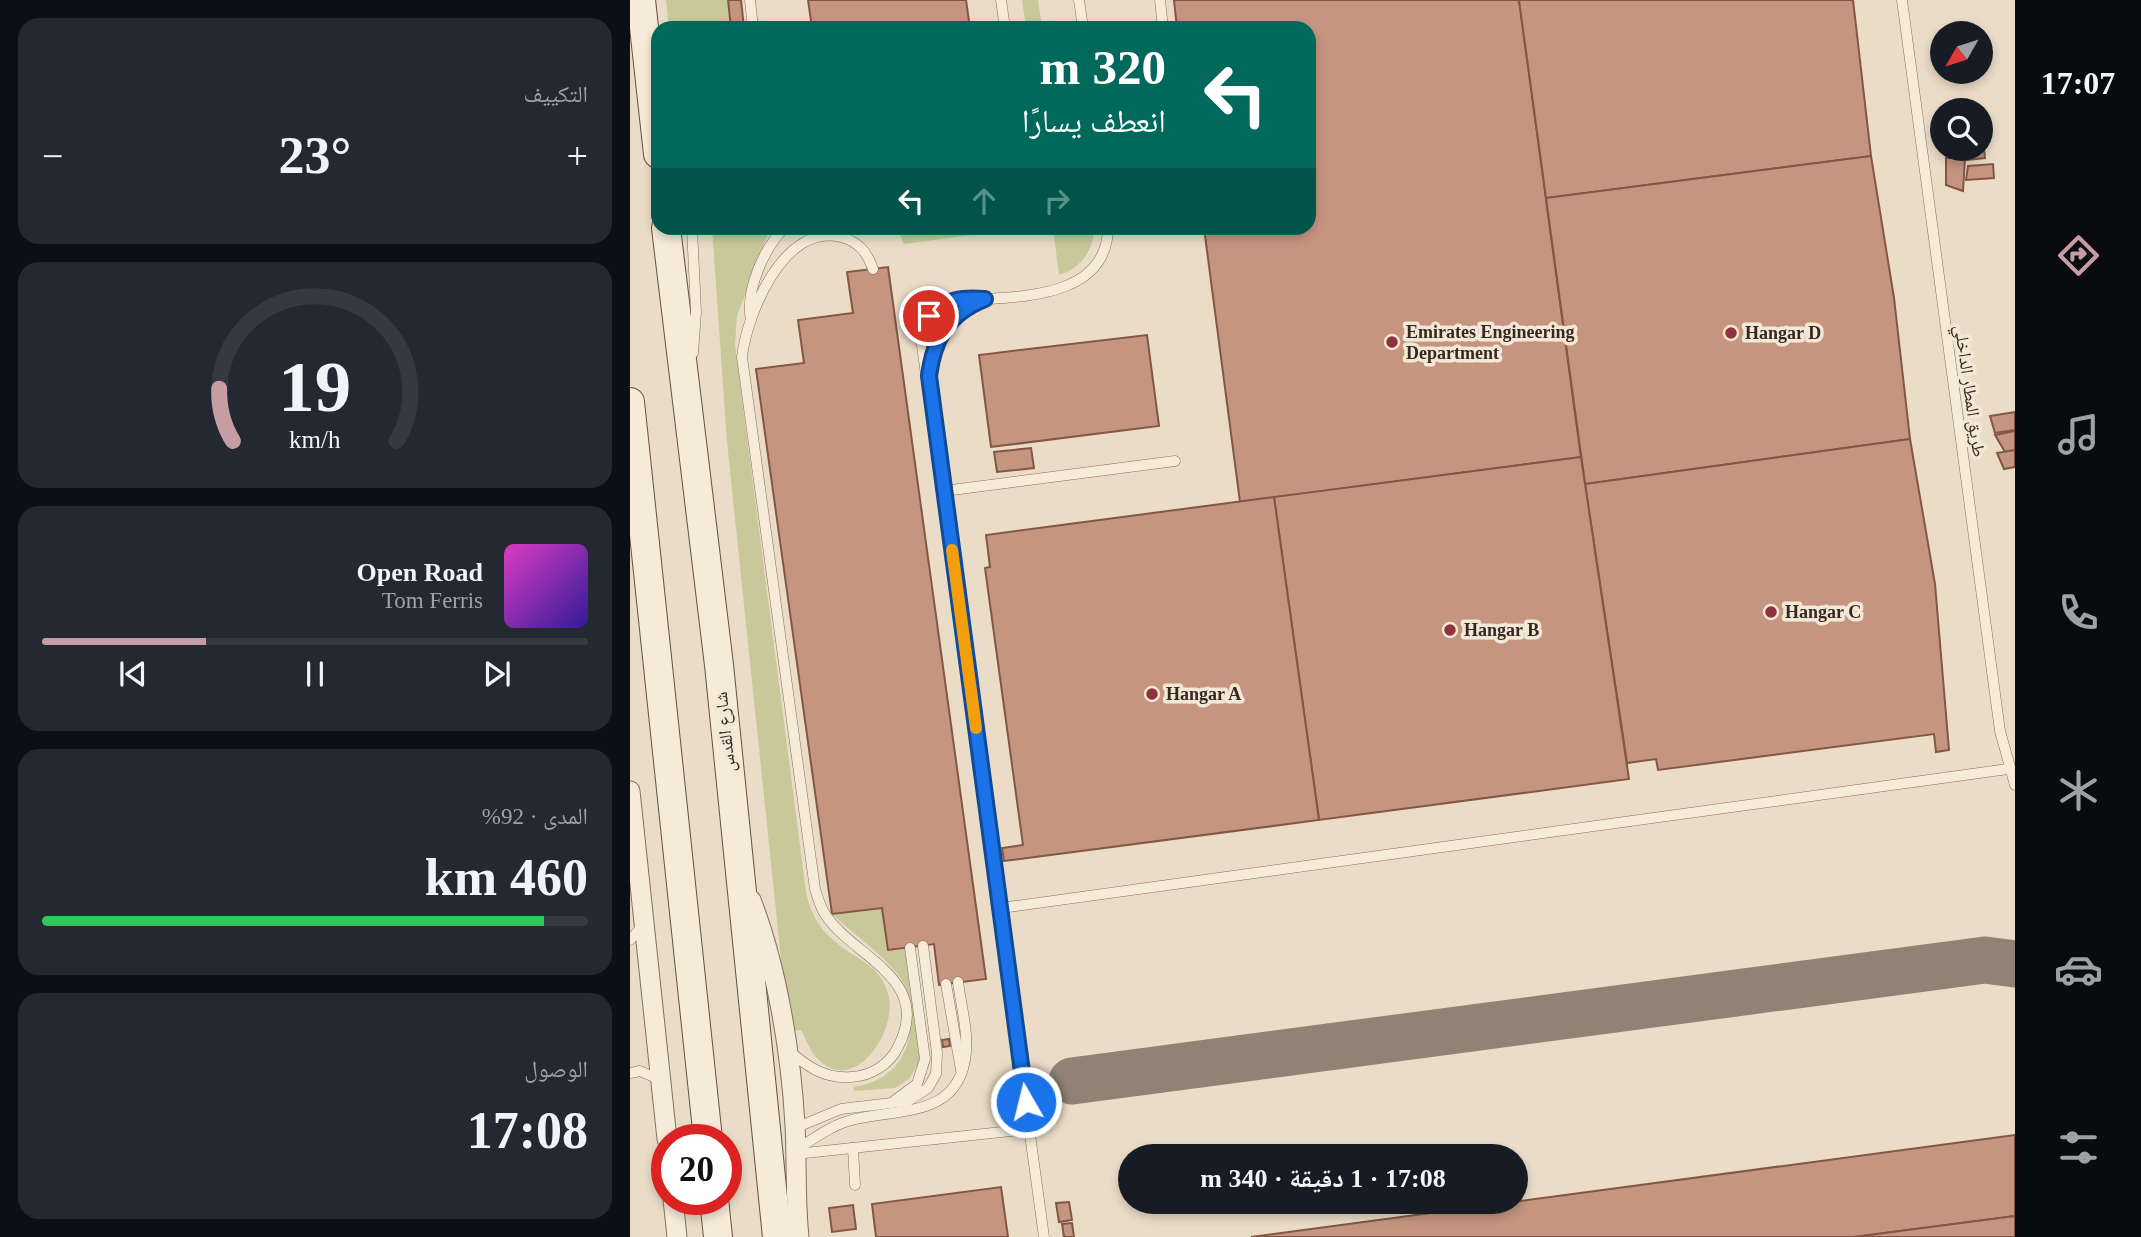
<!DOCTYPE html>
<html lang="ar">
<head>
<meta charset="utf-8">
<style>
  body { margin:0; font-family:"Times New Roman","Noto Naskh Arabic",serif; background:#242831; color:#f1f3f6; direction:rtl; height:100vh; display:flex; flex-direction:column; font-size:26px; white-space:nowrap }
  * { box-sizing:border-box; margin:0 }
  p { font-size:23px; color:#9ea1a6 }
  .icon { flex:none; width:38px; height:38px; fill:none; stroke:currentColor; stroke-width:2; stroke-linecap:round; stroke-linejoin:round }
  .map { position:relative; flex:1; overflow:hidden; direction:ltr }
  .drawer { display:flex; flex-direction:column; gap:18px; padding:18px; background:#0d0f14; width:630px }
  .drawer>* { flex:none }
  .hud { position:absolute; left:21px; top:21px; width:665px; height:214px; border-radius:21px; box-shadow:0 4px 10px #0003; direction:rtl; background:#00695c; color:#fff; overflow:hidden }
  .needle { width:46px; rotate:231deg }
  .buttons { position:absolute; left:1300px; top:21px; display:grid; gap:14px }
  .buttons a { display:grid; place-items:center; width:63px; height:63px; border-radius:50%; background:#171b24; box-shadow:0 4px 10px #0003; font-size:35px }
  .speed { position:absolute; left:21px; top:1124px; display:flex; gap:14px; font-size:35px; font-weight:700; text-align:center }
  .speed>* { display:grid; place-content:center; width:91px; height:91px; border-radius:50%; background:#171b24; box-shadow:0 4px 10px #0003; line-height:1 }
  .speed .limit { border:10px solid #d22; background:#fff; color:#111 }
  .pin { position:absolute; display:grid; place-items:center; width:60px; height:60px; color:#fff; margin:-30px; border:4px solid #fff; border-radius:50%; box-shadow:0 2px 7px #0007 }
  .me { position:absolute; width:77px; margin:-38px; rotate:352deg; stroke-linejoin:round; filter:drop-shadow(0 0 5px #0008) }
  .turn { display:flex; align-items:center; gap:24px; height:147px; padding:0 35px; font-size:32px }
  .turn .icon { width:91px; height:91px; stroke-width:2.5 }
  .turn b { display:block; font-size:49px; line-height:60px }
  .lanes { display:flex; align-items:center; height:66px; padding:0 35px; background:#0003; justify-content:center; gap:35px; direction:ltr }
  .lanes .off { opacity:.35 }
  .big { font-size:52px; font-weight:800; line-height:1.1 }
  .drawer .widget { flex:1; display:flex; flex-direction:column; justify-content:center; gap:10px; min-width:0; padding:0 24px; border-radius:21px; background:#242831 }
  .drawer .dial { align-items:center; gap:0 }
  .dial svg { height:182px; overflow:visible; fill:none; stroke:#363941; stroke-width:7; stroke-linecap:round; text-anchor:middle }
  .dial text { fill:#f1f3f6; stroke:none }
  .song { display:flex; align-items:center; gap:21px }
  .cover { width:84px; height:84px; border-radius:10px; background:linear-gradient(135deg,hsl(310 70% 55%),hsl(250 70% 35%)) }
  .played { height:7px; border-radius:4px; background:linear-gradient(90deg,#c59da3 30%,#363941 30%) }
  .keys { display:flex; justify-content:space-around; direction:ltr }
  .heat { display:flex; justify-content:space-between; align-items:center; font-size:38px; direction:ltr }
  .charge { height:10px; border-radius:5px; background:linear-gradient(90deg,#34c759 92%,#363941 0) }
  .trip { position:absolute; left:488px; top:1144px; width:410px; height:70px; border-radius:35px; background:#171b24; box-shadow:0 4px 10px #0003; font-weight:800; line-height:70px; text-align:center; direction:rtl }
  main { display:flex; flex:1; min-height:0 }
  .menu { display:flex; flex-direction:column; width:126px; justify-content:space-around; align-items:center; background:#090b0e; color:#9ea1a6 }
  .menu .icon { width:49px; height:49px }
  .menu .selected { color:#c59da3 }
  .menu b { font-size:32px; color:#f1f3f6 }
  .map>svg:first-child { display:block }
  .green { fill:#c8c89b }
  .lines { fill:none; stroke-linecap:round; stroke-linejoin:round }
  .taxiway { stroke:#908274; stroke-width:47 }
  .building { fill:#c69580; stroke:#825745; stroke-width:2 }
  .lane-casing { stroke:#856e5e; stroke-width:11 }
  .street-casing { stroke:#856e5e; stroke-width:21 }
  .secondary-casing { stroke:#674f41; stroke-width:30 }
  .lane { stroke:#f6ead9; stroke-width:10 }
  .street { stroke:#f6ead9; stroke-width:19 }
  .secondary { stroke:#f6ead9; stroke-width:28 }
  .route-casing { stroke:#114b97; stroke-width:18 }
  .route { stroke:#1a73e8; stroke-width:12 }
  .slow { stroke:#f59e0b; stroke-width:12 }
  .poi-dot { fill:#8f333e; stroke:#f3e7d6; stroke-width:2.5 }
  .labels { text-anchor:middle; dominant-baseline:central; stroke-width:7; stroke-linejoin:round; paint-order:stroke }
  .poi-label { font-size:18px; font-weight:bold; fill:#362820; stroke:#f3e7d6; text-anchor:start }
  .street-label { font-size:18px; fill:#362820; stroke:#f3e7d6 }
</style>
</head>
<body>
<main>
<nav class="menu">
<b>17:07</b>
<svg class="icon selected" aria-label="directions" viewBox="0 0 24 24"><path d="M12 3l9 9-9 9-9-9zM9 14v-3h6M13 9l2 2-2 2"/></svg>
<svg class="icon" aria-label="music" viewBox="0 0 24 24"><path d="M9 18V5l10-2v13"/><circle cx="6" cy="18" r="3"/><circle cx="16" cy="16" r="3"/></svg>
<svg class="icon" aria-label="phone" viewBox="0 0 24 24"><path d="M5 4h4l2 5-3 2q2 4 5 5l2-3 5 2v4C11 20 4 13 5 4z"/></svg>
<svg class="icon" aria-label="climate" viewBox="0 0 24 24"><path d="M12 3v18M4 7l16 10M4 17L20 7"/></svg>
<svg class="icon" aria-label="car" viewBox="0 0 24 24"><path d="M5 17H2v-5l4-1 3-4h7l3 4 3 1v5h-3M9 17h6M6 11h13"/><circle cx="7" cy="17" r="2"/><circle cx="17" cy="17" r="2"/></svg>
<svg class="icon" aria-label="filters" viewBox="0 0 24 24"><path d="M4 7h16M4 17h16"/><circle cx="9" cy="7" r="2"/><circle cx="15" cy="17" r="2"/></svg>
</nav>
<div class="map">
<svg width="1385" height="1237" viewBox="0 0 1385 1237">
  <rect width="100%" height="100%" fill="#ebdcc7"/>
  <!-- green -->
  <g class="green">
    <polygon points="36,0 98,0 101,28 39,28"/>
    <polygon points="392,0 408,0 412,28 396,28"/>
    <path d="M82 228H140L107 316 105 345 176 892C180 910 187 926 201 938 223 959 252 964 259 997 266 1034 223 1097 187 1058 180 1051 176 1039 171 1030L163 1031 153 978 97 442Z"/>
    <polygon points="267,228 394,228 274,244"/>
    <path d="M423 228H464C464 250 451 268 429 275Z"/>
    <path d="M252 908 258 950 277 948 290 1055 288 1064 279 1079 265 1088 224 1091 223 1087C264 1081 284 1053 279 1012 278 999 277 987 269 976 252 953 223 934 202 914Z"/>
  </g>
  <g class="lines">
    <!-- taxiway -->
    <polyline class="taxiway" points="442,1081 1355,960 1385,964"/>
  </g>
  <!-- building -->
  <g class="building">
    <polygon points="98,0 111,0 114,28 101,28"/>
    <polygon points="178,0 336,0 340,28 182,28"/>
    <polygon points="544,0 889,0 951,457 610,502 574,228 679,228 679,28 547,28"/>
    <polygon points="889,0 1223,0 1241,156 916,198"/>
    <polygon points="1352,131 1355,158 1337,160 1336,149 1351,149"/>
    <polygon points="1241,156 1264,298 1280,439 955,484 916,198"/>
    <polygon points="1316,158 1335,158 1333,191 1316,185"/>
    <polygon points="1363,164 1364,178 1336,180 1338,166"/>
    <polygon points="258,267 356,979 309,985 304,944 258,950 252,908 202,914 126,369 174,363 168,320 223,313 217,272"/>
    <polygon points="517,335 529,426 361,447 349,355"/>
    <polygon points="1385,412 1385,430 1365,433 1360,416"/>
    <polygon points="1385,431 1385,450 1375,452 1365,435"/>
    <polygon points="1280,439 1305,584 1319,750 1306,752 1304,734 1028,770 1026,759 997,763 955,484"/>
    <polygon points="401,448 404,468 367,472 364,452"/>
    <polygon points="1385,450 1385,467 1374,469 1367,453"/>
    <polygon points="951,457 999,779 689,820 644,497"/>
    <polygon points="644,497 689,820 374,861 372,848 393,845 355,568 360,567 356,535"/>
    <polygon points="319,1039 320,1046 313,1047 312,1040"/>
    <polygon points="1385,1135 1385,1216 1224,1237 621,1237"/>
    <polygon points="371,1187 378,1237 246,1237 242,1204"/>
    <polygon points="439,1202 442,1220 429,1222 426,1203"/>
    <polygon points="223,1205 226,1229 202,1232 199,1208"/>
    <polygon points="1385,1216 1385,1237 1224,1237"/>
    <polygon points="442,1223 444,1237 434,1237 432,1224"/>
  </g>
  <g class="lines">
    <defs>
      <g id="lane">
        <polyline points="120,0 123,28"/>
        <polyline points="371,0 375,28"/>
        <polyline points="449,0 453,28"/>
        <polyline points="530,0 533,28"/>
        <polyline points="1272,0 1370,731 1385,785"/>
        <polyline points="62,228 66,312 63,353"/>
        <path d="M121 320C115 290 134 249 154 228"/>
        <path d="M299 371C304 338 319 313 351 301"/>
        <polyline points="314,491 545,461"/>
        <polyline points="371,908 1378,769"/>
        <polyline points="0,940 14,924"/>
        <polyline points="316,984 331,1070"/>
        <path d="M159 1051C178 1067 195 1079 221 1077 241 1076 259 1065 268 1047 304 978 222 957 195 914 190 907 188 898 185 889L112 357C117 313 154 223 211 237 229 242 237 252 243 269"/>
        <polyline points="0,1073 10,1071 31,1080"/>
        <polyline points="264,1101 287,1084 295,1059 280,948"/>
        <polyline points="165,1128 211,1109 278,1101 298,1088 306,1074 307,1053 293,946"/>
        <polyline points="223,1148 225,1185"/>
        <path d="M166 1150C183 1139 199 1127 218 1121 265 1107 330 1121 336 1052 338 1030 331 1005 328 982"/>
        <polyline points="166,1154 399,1129"/>
        <path d="M414 1237 291 338C295 321 303 307 320 301 333 296 345 300 358 299 407 296 477 291 478 228"/>
      </g>
      <g id="street">
        <polyline points="0,791 37,1139"/>
        <path d="M121 900C147 967 161 1053 165 1125 167 1162 165 1200 169 1237"/>
        <polyline points="43,1199 47,1237"/>
      </g>
      <g id="secondary">
        <polyline points="11,0 28,154"/>
        <polyline points="36,228 89,665 147,1237"/>
        <polyline points="0,402 78,1139"/>
        <polyline points="84,1199 88,1237"/>
      </g>
    </defs>
    <!-- lane casing -->
    <use href="#lane" class="lane-casing"/>
    <!-- street casing -->
    <use href="#street" class="street-casing"/>
    <!-- secondary casing -->
    <use href="#secondary" class="secondary-casing"/>
    <!-- lane -->
    <use href="#lane" class="lane"/>
    <!-- street -->
    <use href="#street" class="street"/>
    <!-- secondary -->
    <use href="#secondary" class="secondary"/>
  </g>
  <g class="lines">
    <defs>
      <path id="route" d="M299 316C316 299 332 297 355 299 318 314 304 338 299 376L396 1102"/>
    </defs>
    <!-- route casing -->
    <use href="#route" class="route-casing"/>
    <!-- route -->
    <use href="#route" class="route"/>
    <!-- slow -->
    <polyline class="slow" points="322,550 346,728"/>
  </g>
  <!-- markers -->
  <g class="poi-dot">
    <circle cx="1101" cy="333" r="7"/>
    <circle cx="762" cy="342" r="7"/>
    <circle cx="1141" cy="612" r="7"/>
    <circle cx="820" cy="630" r="7"/>
    <circle cx="522" cy="694" r="7"/>
  </g>
  <g class="labels">
    <!-- poi labels -->
    <g class="poi-label">
      <text x="776" y="332">Emirates Engineering<tspan x="776" dy="21">Department</tspan></text>
      <text x="1115" y="333">Hangar D</text>
      <text x="1155" y="612">Hangar C</text>
      <text x="834" y="630">Hangar B</text>
      <text x="536" y="694">Hangar A</text>
    </g>
    <!-- street labels -->
    <g class="street-label">
      <text transform="translate(1340 391) rotate(82)">طريق المطار الداخلي</text>
      <text transform="translate(95 732) rotate(-96)">شارع القدس</text>
    </g>
  </g>
</svg>
<div class="buttons">
<a><svg class="needle" viewBox="-14 -14 28 28"><path d="M0-13l5 13h-10z" fill="#e53935"/><path d="M0 13l5-13h-10z" fill="#9ea1a6"/></svg></a>
<a><svg class="icon" aria-label="search" viewBox="0 0 24 24"><circle cx="10" cy="10" r="6"/><path d="M15 15l6 6"/></svg></a>
</div>
<div class="speed"><div class="limit">20</div></div>
<div class="pin" style="left:299px;top:316px;background:#d93025"><svg class="icon" aria-label="arrive" viewBox="0 0 24 24"><path d="M6 21V4h12l-3 4 3 4H6"/></svg></div>
<svg class="me" style="left:396px;top:1102px" viewBox="-20 -20 40 40"><circle r="17" fill="#1a73e8" stroke="#fff" stroke-width="3"/><path d="M0-11L8 9 0 5-8 9z" fill="#fff"/></svg>
<div class="trip">17:08 · 1 دقيقة · 340 m</div>
<div class="hud">
<div class="turn"><svg class="icon" aria-label="left" viewBox="0 0 24 24"><path d="M17 20v-9H6M10 6l-5 5 5 5"/></svg><div><b>320 m</b>انعطف يسارًا</div></div>
<div class="lanes"><svg class="icon" aria-label="left" viewBox="0 0 24 24"><path d="M17 20v-9H6M10 6l-5 5 5 5"/></svg><svg class="icon off" aria-label="ahead" viewBox="0 0 24 24"><path d="M12 20V5M6 11l6-6 6 6"/></svg><svg class="icon off" aria-label="right" viewBox="0 0 24 24"><path d="M7 20v-9h11M14 6l5 5-5 5"/></svg></div>
</div>
</div>
<section class="drawer">
<div class="widget"><p>التكييف</p>
<div class="heat"><a>−</a><b class="big">23°</b><a>+</a></div>
</div>
<div class="widget dial"><svg viewBox="0 0 100 80">
<path d="M14 69A42 42 0 1 1 86 69"/>
<path d="M14 69A42 42 0 0 1 8 46" stroke="#c59da3"/>
<text x="50" y="56" font-size="32" font-weight="700">19</text>
<text x="50" y="72" font-size="11">km/h</text>
</svg></div>
<div class="widget">
<div class="song"><i class="cover"></i><div><b>Open Road</b><p>Tom Ferris</p></div></div>
<div class="played"></div>
<div class="keys"><svg class="icon" aria-label="previous" viewBox="0 0 24 24"><path d="M18 5L8 12l10 7zM5 5v14"/></svg><svg class="icon" aria-label="pause" viewBox="0 0 24 24"><path d="M8 5v14M16 5v14"/></svg><svg class="icon" aria-label="next" viewBox="0 0 24 24"><path d="M6 5l10 7-10 7zM19 5v14"/></svg></div>
</div>
<div class="widget"><p>المدى · 92%</p><b class="big">460 km</b><div class="charge"></div></div>
<div class="widget"><p>الوصول</p><b class="big">17:08</b></div>
</section>
</main>
</body>
</html>
